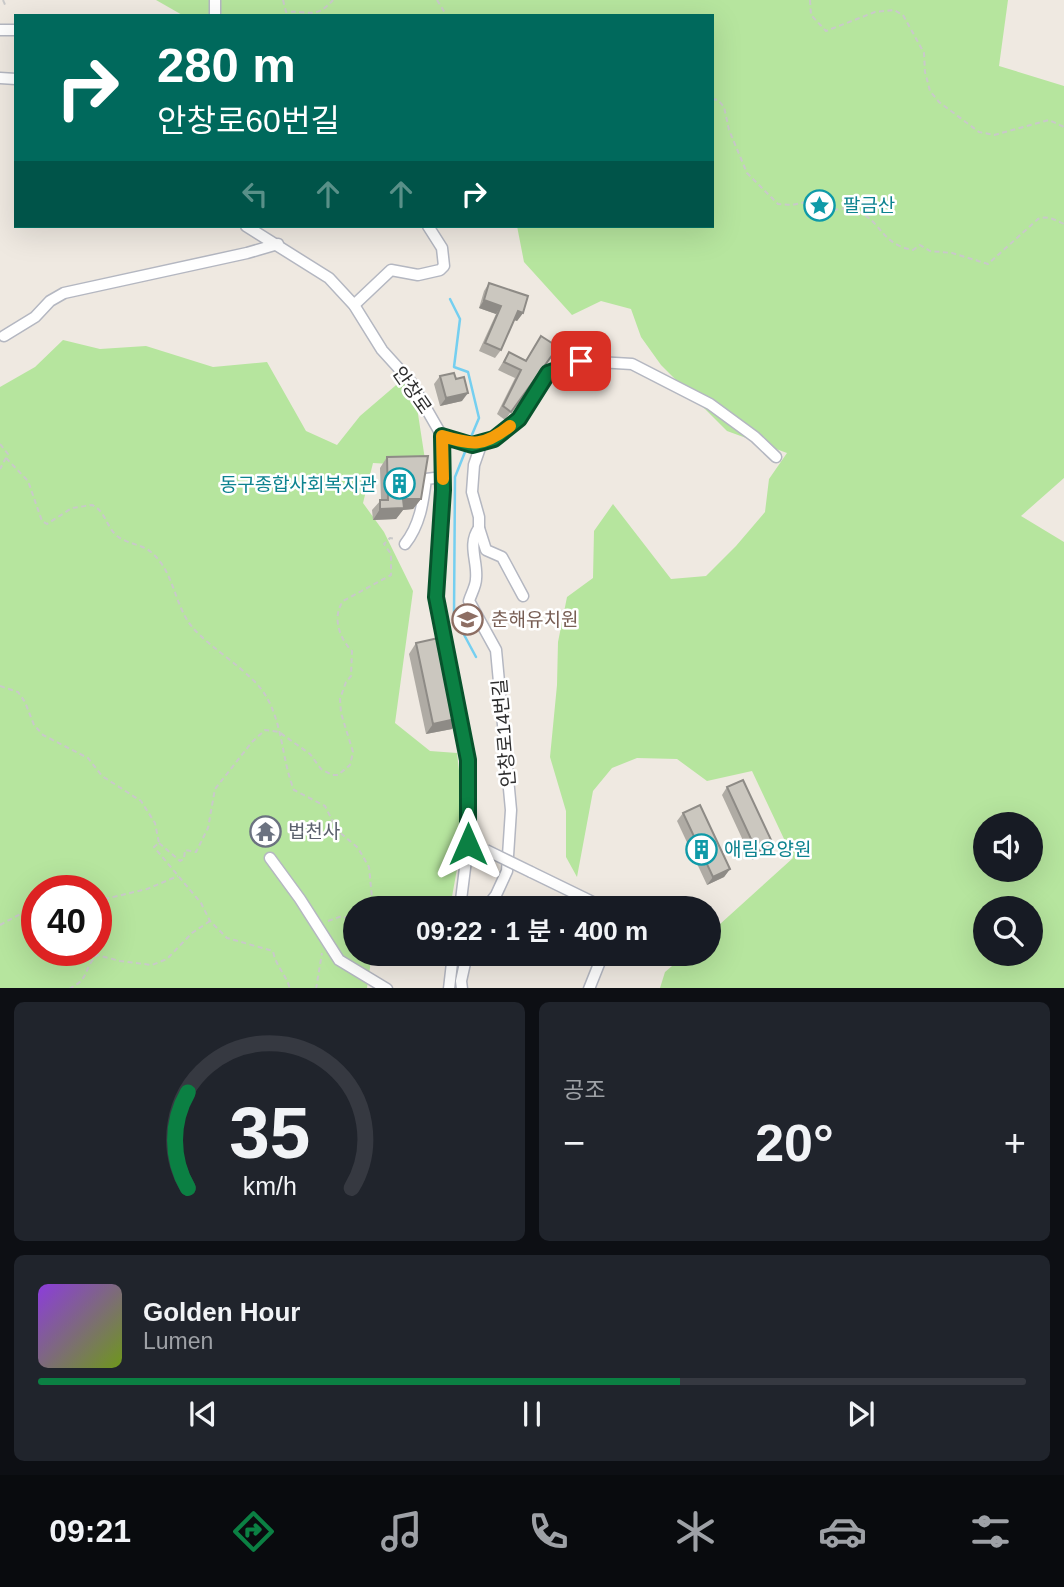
<!DOCTYPE html>
<html lang="ko">
<head>
<meta charset="utf-8">
<style>
  body { margin:0; font-family:Arial,"Noto Sans KR",sans-serif; background:#20242c; color:#f1f3f6; height:100vh; display:flex; flex-direction:column; font-size:26px; white-space:nowrap }
  * { box-sizing:border-box; margin:0 }
  p { font-size:23px; color:#9ea1a6 }
  .icon { flex:none; width:38px; height:38px; fill:none; stroke:currentColor; stroke-width:2; stroke-linecap:round; stroke-linejoin:round }
  .map { position:relative; height:988px; overflow:hidden }
  .details { display:flex; flex-direction:column; gap:14px; padding:14px; background:#0d0f14; flex:1 }
  .details>* { flex:none }
  .guide { position:absolute; left:14px; top:14px; width:700px; height:214px; border-radius:0px; box-shadow:0 7px 28px #0002; background:#00695c; color:#fff; overflow:hidden }
  .fabs { position:absolute; left:973px; top:812px; display:grid; gap:14px }
  .fabs a { display:grid; place-items:center; width:70px; height:70px; border-radius:50%; background:#171b24; box-shadow:0 7px 28px #0002; font-size:35px }
  .speed { position:absolute; left:21px; top:875px; display:flex; gap:14px; font-size:35px; font-weight:700; text-align:center }
  .speed>* { display:grid; place-content:center; width:91px; height:91px; border-radius:50%; background:#171b24; box-shadow:0 7px 28px #0002; line-height:1 }
  .speed .limit { border:10px solid #d22; background:#fff; color:#111 }
  .pin { position:absolute; display:grid; place-items:center; width:60px; height:60px; color:#fff; margin:-30px; border-radius:14px; box-shadow:0 4px 10px #0006 }
  .me { position:absolute; width:77px; margin:-38px; rotate:0deg; stroke-linejoin:round; filter:drop-shadow(0 0 5px #0008) }
  .turn { display:flex; align-items:center; gap:24px; height:147px; padding:0 28px; font-size:32px }
  .turn .icon { width:91px; height:91px; stroke-width:2.5 }
  .turn b { display:block; font-size:49px; line-height:60px }
  .lanes { display:flex; align-items:center; height:66px; padding:0 28px; background:#0003; justify-content:center; gap:35px; direction:ltr }
  .lanes .off { opacity:.35 }
  .big { font-size:52px; font-weight:600; line-height:1.1 }
  .details .card { flex:1; display:flex; flex-direction:column; justify-content:center; gap:10px; min-width:0; padding:0 24px; border-radius:10px; background:#20242c }
  .details .dial { align-items:center; gap:0 }
  .dial svg { height:182px; overflow:visible; fill:none; stroke:#363941; stroke-width:7; stroke-linecap:round; text-anchor:middle }
  .dial text { fill:#f1f3f6; stroke:none }
  .song { display:flex; align-items:center; gap:21px }
  .cover { width:84px; height:84px; border-radius:10px; background:linear-gradient(135deg,hsl(270 70% 55%),hsl(80 70% 35%)) }
  .played { height:7px; border-radius:4px; background:linear-gradient(90deg,#0b8043 65%,#363941 65%) }
  .keys { display:flex; justify-content:space-around; direction:ltr }
  .heat { display:flex; justify-content:space-between; align-items:center; font-size:38px; direction:ltr }
  .details .tiles { flex:1; display:grid; gap:14px; grid-template-columns:1fr 1fr }
  .card:last-child { grid-column:span 2 }
  .trip { position:absolute; left:343px; top:896px; width:378px; height:70px; border-radius:35px; background:#171b24; box-shadow:0 7px 28px #0002; font-weight:600; line-height:70px; text-align:center }
  .dock { display:flex; height:112px; justify-content:space-around; align-items:center; background:#090b0e; color:#9ea1a6 }
  .dock .icon { width:49px; height:49px }
  .dock .selected { color:#0b8043 }
  .dock b { font-size:32px; color:#f1f3f6 }
  .map>svg:first-child { display:block }
  .green { fill:#b6e59e; fill-rule:evenodd }
  .lines { fill:none; stroke-linecap:round; stroke-linejoin:round }
  .stream { stroke:#75cff0; stroke-width:2.5 }
  .minor-casing { stroke:#b4b7c1; stroke-width:13 }
  .path { stroke:#c9c9c9; stroke-width:2; stroke-dasharray:5 3.5; stroke-linecap:butt }
  .minor { stroke:#fff; stroke-width:10 }
  .minor-bridge-casing { stroke:#b4b7c1; stroke-width:13; stroke-linecap:butt }
  .minor-bridge { stroke:#fff; stroke-width:10 }
  .wall { fill:#afaba4 }
  .shaded-wall { fill:#8e8b86 }
  .building { fill:#cbc7bf; stroke:#8e8b86; stroke-width:2 }
  .route-casing { stroke:#07532c; stroke-width:18 }
  .route { stroke:#0b8043; stroke-width:12 }
  .slow { stroke:#f59e0b; stroke-width:12 }
  .labels { text-anchor:middle; dominant-baseline:central; stroke-width:5; stroke-linejoin:round; paint-order:stroke }
  .culture-label { font-size:19px; fill:#0d838f; stroke:#fff; text-anchor:start }
  .street-label { font-size:19px; fill:#2e2e2e; stroke:#fff }
  .education-label { font-size:19px; fill:#785e54; stroke:#fff; text-anchor:start }
  .worship-label { font-size:19px; fill:#5b616d; stroke:#fff; text-anchor:start }
</style>
</head>
<body>
<div class="map">
<svg width="1064" height="989" viewBox="0 0 1064 989">
  <rect width="100%" height="100%" fill="#efe9e1"/>
  <!-- green -->
  <g class="green">
    <path d="M156 0H1008L999 66 1064 86V478L1021 516 1064 542V988H660L665 972 686 954H709V934L793 858 752 771 707 781 677 759 637 758 612 768 593 791 577 877 566 857V811L550 757 557 685 558 642 567 597 593 578 594 531 613 504 671 579 706 576 736 546 765 512 769 479 787 453 727 431 661 365 641 337 631 309 601 301 572 315 524 262 517 226H712V16H184ZM985 824H1031V870H985ZM985 908H1031V954H985Z"/>
    <path d="M63 340 100 349 146 346 213 367 267 362 306 431 337 445 360 416 402 380 416 401 426 466 373 463 363 503 384 532 413 591 395 723 430 751 457 753 465 824 450 908H355V954H372L367 988H0V387L35 367ZM37 891H96V950H37Z"/>
  </g>
  <g class="lines">
    <!-- stream -->
    <g class="stream">
      <polyline points="450,299 460,319 454,367 468,372 479,418 471,437"/>
      <polyline points="465,452 455,477 454,616 476,657"/>
    </g>
    <defs>
      <g id="minor">
        <polyline points="215,16 215,0"/>
        <polyline points="0,30 16,30"/>
        <polyline points="0,78 16,79"/>
        <polyline points="246,226 329,278 354,305 382,350 411,382 442,436 443,490 436,597 468,760 468,844 460,908"/>
        <polyline points="354,305 391,270 418,275 440,270 444,266 442,248 428,226"/>
        <polyline points="4,336 35,317 50,301 64,293 247,253 278,244"/>
        <polyline points="442,436 472,445 494,439 519,419 548,373 581,361 632,364 710,404 755,437 776,457"/>
        <polyline points="482,442 474,465 472,492 479,517 479,528 486,550 502,557 523,596"/>
        <path d="M479 528C467 545 478 561 476 579 476 586 471 594 469 601L496 650 511 810 507 871 496 895 486 908"/>
        <path d="M405 544C420 525 423 503 426 479L443 477"/>
        <polyline points="270,858 300,899 339,960 387,989"/>
        <polyline points="531,872 605,908"/>
        <polyline points="449,989 453,954"/>
        <polyline points="462,989 461,981 467,954"/>
        <polyline points="589,989 603,954"/>
      </g>
    </defs>
    <!-- minor casing -->
    <use href="#minor" class="minor-casing"/>
    <!-- path -->
    <g class="path">
      <polyline points="3,0 6,7"/>
      <path d="M283 0 286 12C309 10 315 20 333 0"/>
      <polyline points="437,0 447,16"/>
      <polyline points="810,0 811,15 826,31 875,12 894,10 903,15 924,53 925,72 930,91 939,102 979,132 994,135 1049,120 1064,127"/>
      <path d="M712 99 718 100 724 107 729 130 747 173 778 204 792 205 810 201C835 219 839 203 856 210 883 222 880 244 913 250L920 245 930 251 952 253 988 264 1038 219C1047 215 1055 220 1064 224"/>
      <polyline points="0,444 8,454 0,469"/>
      <path d="M6 458 28 481 42 521 47 524 72 508 92 505C104 510 106 524 114 533 125 545 142 543 152 553 175 573 174 606 193 628 211 649 255 674 267 698 283 726 282 761 294 790L325 806 337 830 358 848 369 867 373 908"/>
      <path d="M0 686 18 692 25 702 34 725 43 735 88 758 102 776 141 801 155 823 159 843 154 847 201 903 210 921 227 938 273 951C276 967 286 974 290 989"/>
      <path d="M159 843 180 861 184 859 185 850 196 852 208 828 215 789 252 742 265 730 279 732 310 754 321 769 332 775H338L350 765 353 752 341 713 340 699 346 682 351 676 352 651C339 638 332 617 343 601L391 575V554L384 544 390 538 396 539"/>
      <polyline points="96,901 147,889 178,876"/>
      <polyline points="328,921 342,916 355,922"/>
      <polyline points="0,925 37,905"/>
      <path d="M69 989C91 978 82 970 97 955L120 961 152 965 167 959 192 933 210 921"/>
      <polyline points="316,989 322,953"/>
    </g>
    <!-- minor -->
    <use href="#minor" class="minor"/>
    <defs>
      <polyline id="minor-bridge" points="486,850 531,872"/>
    </defs>
    <!-- minor-bridge casing -->
    <use href="#minor-bridge" class="minor-bridge-casing"/>
    <!-- minor-bridge -->
    <use href="#minor-bridge" class="minor-bridge"/>
  </g>
  <!-- wall -->
  <g class="wall">
    <polygon points="489,283 523,313 517,321 514,320 501,350 495,358 479,351 496,314 479,308 484,291"/>
    <polygon points="541,336 558,347 505,420 497,414 515,378 498,370 509,352 526,360"/>
    <polygon points="440,376 462,401 440,406 434,384"/>
    <polygon points="387,457 421,499 413,509 403,510 396,519 373,520 372,510 381,500 380,468"/>
    <polygon points="416,643 460,718 452,729 426,734 409,654"/>
    <polygon points="727,787 773,844 767,852 752,860 722,795"/>
    <polygon points="683,813 730,869 724,877 707,885 677,821"/>
  </g>
  <!-- shaded-wall -->
  <g class="shaded-wall">
    <polygon points="484,300 501,306 496,314 479,308"/>
    <polygon points="518,311 523,313 517,321 512,319"/>
    <polygon points="468,393 462,401 440,406 446,398"/>
    <polygon points="403,499 421,499 413,509 403,510 396,519 373,520 380,509"/>
    <polygon points="460,718 452,729 426,734 433,724"/>
    <polygon points="773,844 767,852 752,860 757,852"/>
    <polygon points="730,869 724,877 707,885 713,877"/>
  </g>
  <!-- building -->
  <g class="building">
    <polygon points="489,283 528,296 523,313 518,311 501,350 485,343 501,306 484,300"/>
    <polygon points="541,336 558,347 511,412 503,406 521,370 504,362 509,352 526,361"/>
    <polygon points="454,373 456,379 464,377 468,393 446,398 440,376"/>
    <polygon points="428,456 421,499 403,499 404,508 380,509 380,500 388,500 387,457"/>
    <polygon points="443,637 460,718 433,724 416,643"/>
    <polygon points="743,780 773,844 757,852 727,787"/>
    <polygon points="700,805 730,869 713,877 683,813"/>
  </g>
  <g class="lines">
    <defs>
      <polyline id="route" points="468,844 468,760 436,597 443,490 442,436 472,445 494,439 519,419 548,373 581,361"/>
    </defs>
    <!-- route casing -->
    <use href="#route" class="route-casing"/>
    <!-- route -->
    <use href="#route" class="route"/>
    <!-- slow -->
    <path class="slow" d="M443 479 442 436C473 445 484 447 510 426"/>
  </g>
  <!-- icons -->
  <defs>
    <symbol id="sight-ring" viewBox="-11 -11 22 22"><circle r="9.5" fill="#fff" stroke="#0f9aa8" stroke-width="1.5"/><path d="M0-6L1.8-2.2L6-1.7L2.9 1.2L3.7 5.4L0 3.3L-3.7 5.4L-2.9 1.2L-6-1.7L-1.8-2.2Z" fill="#0f9aa8"/></symbol>
    <symbol id="building-ring" viewBox="-11 -11 22 22"><circle r="9.5" fill="#fff" stroke="#0f9aa8" stroke-width="1.5"/><path d="M-4-6H4V6H1V3H-1V6H-4ZM-2.5-4.3h1.7v1.8h-1.7ZM.8-4.3h1.7v1.8H.8ZM-2.5-1h1.7V.8h-1.7ZM.8-1h1.7V.8H.8Z" fill="#0f9aa8"/></symbol>
    <symbol id="school-ring" viewBox="-11 -11 22 22"><circle r="9.5" fill="#fff" stroke="#8d6e63" stroke-width="1.5"/><path d="M0-5L7-2L0 1L-7-2ZM-4 1L0 2.5L4 1V4Q0 6-4 4Z" fill="#8d6e63"/></symbol>
    <symbol id="temple-ring" viewBox="-11 -11 22 22"><circle r="9.5" fill="#fff" stroke="#6b7280" stroke-width="1.5"/><path d="M0-6L5-2H3V0L6.5 2.5H4V6H1.5V3h-3V6H-4V2.5H-6.5L-3 0V-2H-5Z" fill="#6b7280"/></symbol>
  </defs>
  <g fill-rule="evenodd">
    <use href="#sight-ring" x="802" y="188" width="35" height="35"/>
    <use href="#building-ring" x="382" y="466" width="35" height="35"/>
    <use href="#school-ring" x="450" y="602" width="35" height="35"/>
    <use href="#temple-ring" x="248" y="814" width="35" height="35"/>
    <use href="#building-ring" x="684" y="832" width="35" height="35"/>
  </g>
  <g class="labels">
    <!-- culture labels -->
    <g class="culture-label">
      <text x="843" y="205">팔금산</text>
      <text x="377" y="484" text-anchor="end">동구종합사회복지관</text>
      <text x="724" y="849">애림요양원</text>
    </g>
    <!-- street labels -->
    <g class="street-label">
      <text transform="translate(412 390) rotate(55)">안창로</text>
      <text transform="translate(504 733) rotate(-95)">안창로14번길</text>
    </g>
    <!-- education labels -->
    <g class="education-label">
      <text x="491" y="619">춘해유치원</text>
    </g>
    <!-- worship labels -->
    <g class="worship-label">
      <text x="288" y="831">법천사</text>
    </g>
  </g>
</svg>
<div class="fabs">
<a><svg class="icon" aria-label="sound" viewBox="0 0 24 24"><path d="M4 9h4l5-4v14l-5-4H4zM17 9q2 3 0 6"/></svg></a>
<a><svg class="icon" aria-label="search" viewBox="0 0 24 24"><circle cx="10" cy="10" r="6"/><path d="M15 15l6 6"/></svg></a>
</div>
<div class="speed"><div class="limit">40</div></div>
<div class="pin" style="left:581px;top:361px;background:#d93025"><svg class="icon" aria-label="arrive" viewBox="0 0 24 24"><path d="M6 21V4h12l-3 4 3 4H6"/></svg></div>
<svg class="me" style="left:468px;top:844px" viewBox="-20 -20 40 40"><path d="M0-17L14 15 0 8-14 15z" fill="#0b8043" stroke="#fff" stroke-width="4"/></svg>
<div class="trip">09:22 · 1 분 · 400 m</div>
<div class="guide">
<div class="turn"><svg class="icon" aria-label="right" viewBox="0 0 24 24"><path d="M7 20v-9h11M14 6l5 5-5 5"/></svg><div><b>280 m</b>안창로60번길</div></div>
<div class="lanes"><svg class="icon off" aria-label="left" viewBox="0 0 24 24"><path d="M17 20v-9H6M10 6l-5 5 5 5"/></svg><svg class="icon off" aria-label="ahead" viewBox="0 0 24 24"><path d="M12 20V5M6 11l6-6 6 6"/></svg><svg class="icon off" aria-label="ahead" viewBox="0 0 24 24"><path d="M12 20V5M6 11l6-6 6 6"/></svg><svg class="icon" aria-label="right" viewBox="0 0 24 24"><path d="M7 20v-9h11M14 6l5 5-5 5"/></svg></div>
</div>
</div>
<section class="details">
<div class="tiles">
<div class="card dial"><svg viewBox="0 0 100 80">
<path d="M14 69A42 42 0 1 1 86 69"/>
<path d="M14 69A42 42 0 0 1 14 27" stroke="#0b8043"/>
<text x="50" y="56" font-size="32" font-weight="700">35</text>
<text x="50" y="72" font-size="11">km/h</text>
</svg></div>
<div class="card"><p>공조</p>
<div class="heat"><a>−</a><b class="big">20°</b><a>+</a></div>
</div>
<div class="card">
<div class="song"><i class="cover"></i><div><b>Golden Hour</b><p>Lumen</p></div></div>
<div class="played"></div>
<div class="keys"><svg class="icon" aria-label="previous" viewBox="0 0 24 24"><path d="M18 5L8 12l10 7zM5 5v14"/></svg><svg class="icon" aria-label="pause" viewBox="0 0 24 24"><path d="M8 5v14M16 5v14"/></svg><svg class="icon" aria-label="next" viewBox="0 0 24 24"><path d="M6 5l10 7-10 7zM19 5v14"/></svg></div>
</div>
</div>
</section>
<nav class="dock">
<b>09:21</b>
<svg class="icon selected" aria-label="directions" viewBox="0 0 24 24"><path d="M12 3l9 9-9 9-9-9zM9 14v-3h6M13 9l2 2-2 2"/></svg>
<svg class="icon" aria-label="music" viewBox="0 0 24 24"><path d="M9 18V5l10-2v13"/><circle cx="6" cy="18" r="3"/><circle cx="16" cy="16" r="3"/></svg>
<svg class="icon" aria-label="phone" viewBox="0 0 24 24"><path d="M5 4h4l2 5-3 2q2 4 5 5l2-3 5 2v4C11 20 4 13 5 4z"/></svg>
<svg class="icon" aria-label="climate" viewBox="0 0 24 24"><path d="M12 3v18M4 7l16 10M4 17L20 7"/></svg>
<svg class="icon" aria-label="car" viewBox="0 0 24 24"><path d="M5 17H2v-5l4-1 3-4h7l3 4 3 1v5h-3M9 17h6M6 11h13"/><circle cx="7" cy="17" r="2"/><circle cx="17" cy="17" r="2"/></svg>
<svg class="icon" aria-label="filters" viewBox="0 0 24 24"><path d="M4 7h16M4 17h16"/><circle cx="9" cy="7" r="2"/><circle cx="15" cy="17" r="2"/></svg>
</nav>
</body>
</html>
